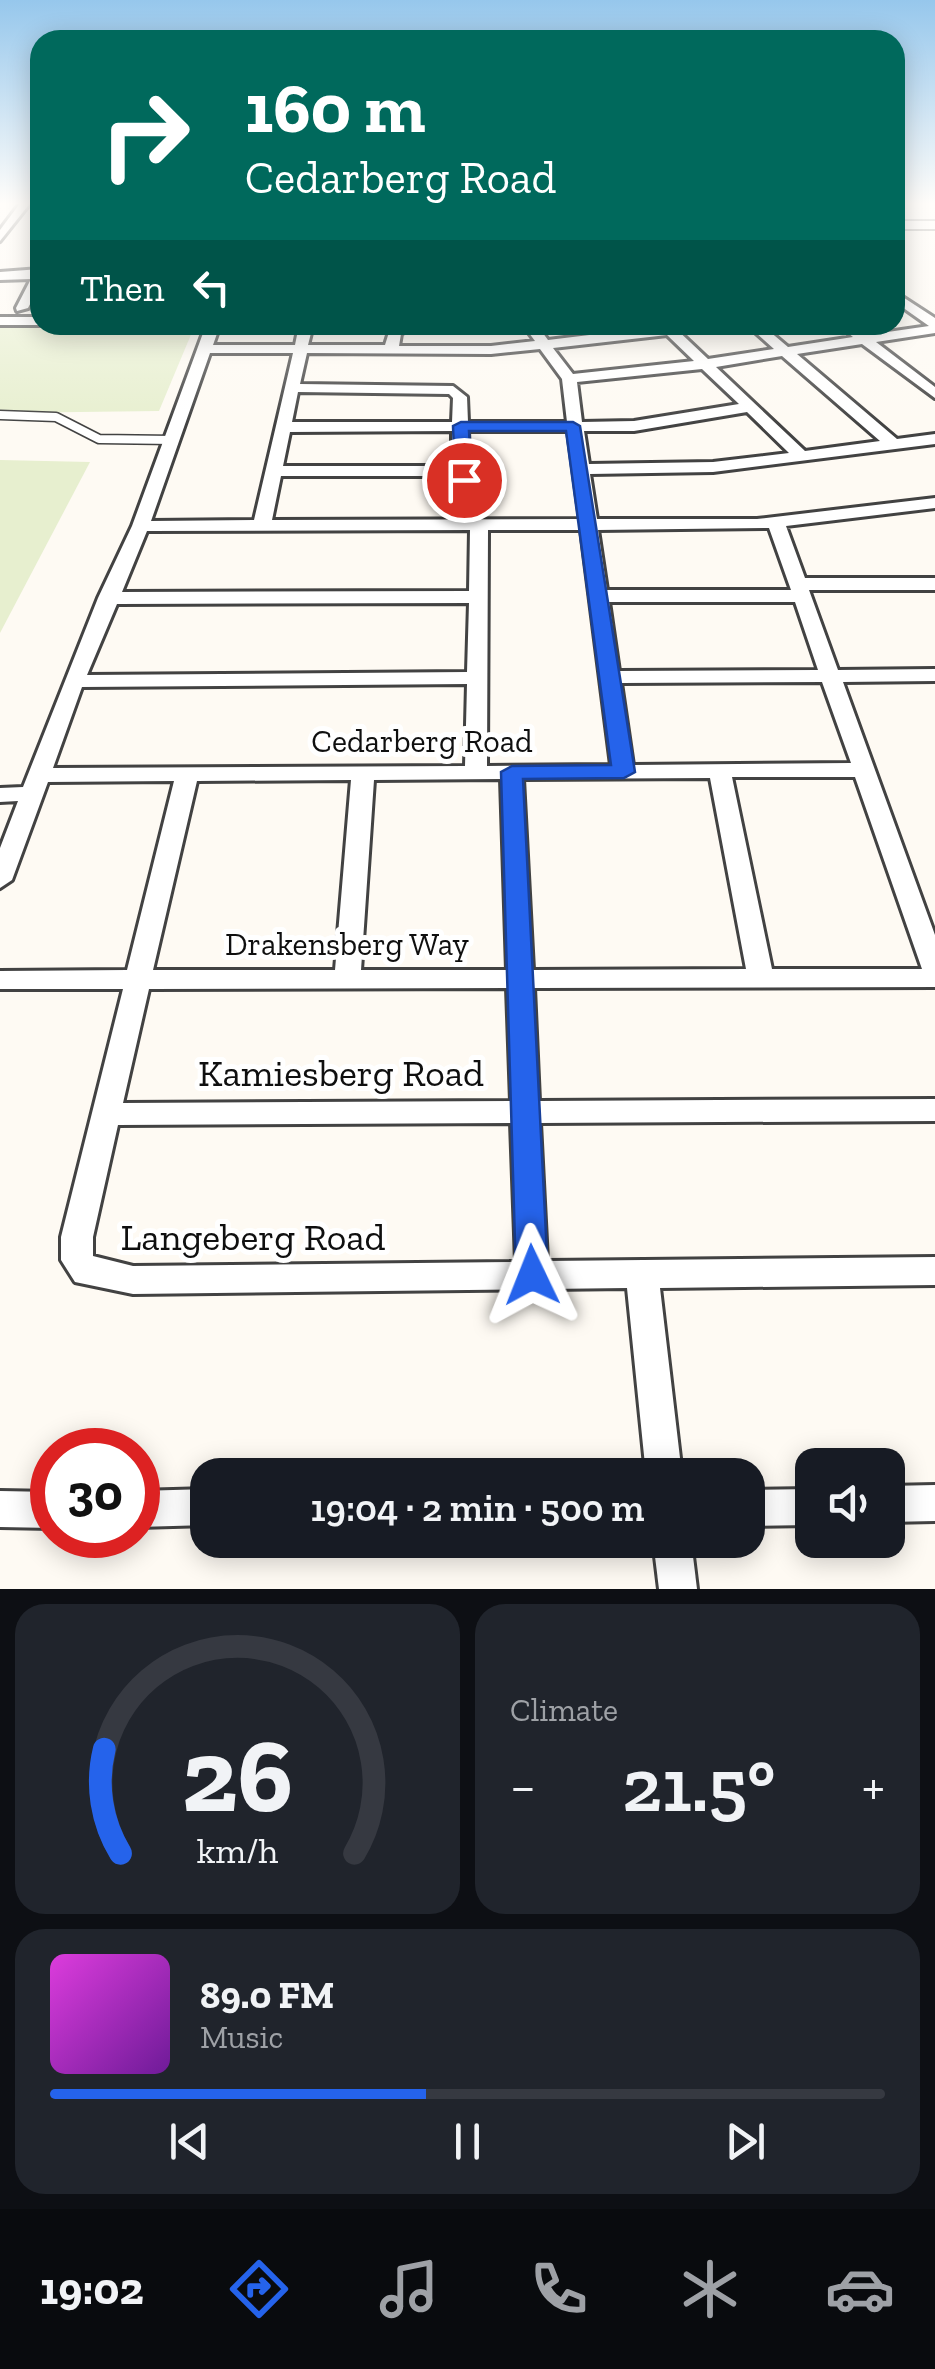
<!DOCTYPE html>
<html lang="en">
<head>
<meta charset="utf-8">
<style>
  body { margin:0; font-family:"Zilla Slab",serif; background:#20242c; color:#f1f3f6; height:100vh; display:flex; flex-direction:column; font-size:38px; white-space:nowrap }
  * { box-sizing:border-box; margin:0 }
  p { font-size:32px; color:#9ea1a6 }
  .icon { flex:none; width:55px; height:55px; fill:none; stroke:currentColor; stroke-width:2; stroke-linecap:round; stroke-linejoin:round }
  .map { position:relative; height:1589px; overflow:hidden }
  .details { display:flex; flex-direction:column; gap:15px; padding:15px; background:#0d0f14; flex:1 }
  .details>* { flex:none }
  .banner { position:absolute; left:30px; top:30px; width:875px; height:305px; border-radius:30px; box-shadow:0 5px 25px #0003; background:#00695c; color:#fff; overflow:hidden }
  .controls { position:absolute; left:795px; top:1448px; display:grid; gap:20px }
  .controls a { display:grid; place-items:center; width:110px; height:110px; border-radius:20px; background:#171b24; box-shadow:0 5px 25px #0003; font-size:50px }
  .speed { position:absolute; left:30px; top:1428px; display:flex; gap:20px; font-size:50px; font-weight:700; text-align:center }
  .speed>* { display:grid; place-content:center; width:130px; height:130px; border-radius:50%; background:#171b24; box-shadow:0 5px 25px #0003; line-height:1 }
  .speed .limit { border:15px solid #d22; background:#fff; color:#111 }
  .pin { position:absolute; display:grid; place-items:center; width:85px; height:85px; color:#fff; margin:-42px; border:5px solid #fff; border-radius:50%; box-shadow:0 2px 10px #0007 }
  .me { position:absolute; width:110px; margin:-55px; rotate:358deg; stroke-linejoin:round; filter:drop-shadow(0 0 8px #0008) }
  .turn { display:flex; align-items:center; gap:35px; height:210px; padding:0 50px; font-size:45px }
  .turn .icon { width:130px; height:130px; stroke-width:2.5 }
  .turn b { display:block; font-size:70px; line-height:85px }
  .then { display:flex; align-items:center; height:95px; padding:0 50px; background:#0003; gap:20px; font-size:38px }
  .big { font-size:75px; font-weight:600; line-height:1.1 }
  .details .card { flex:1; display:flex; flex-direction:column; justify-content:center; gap:15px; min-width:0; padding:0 35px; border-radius:30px; background:#20242c }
  .details .dial { align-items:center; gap:0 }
  .dial svg { height:260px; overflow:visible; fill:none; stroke:#363941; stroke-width:7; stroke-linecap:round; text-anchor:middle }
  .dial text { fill:#f1f3f6; stroke:none }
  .song { display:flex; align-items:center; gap:30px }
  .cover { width:120px; height:120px; border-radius:15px; background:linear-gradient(135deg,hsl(300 70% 55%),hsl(280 70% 35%)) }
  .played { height:10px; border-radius:5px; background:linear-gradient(90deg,#2563eb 45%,#363941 45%) }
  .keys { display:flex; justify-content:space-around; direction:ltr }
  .heat { display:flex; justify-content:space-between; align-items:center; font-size:55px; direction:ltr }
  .details .tiles { flex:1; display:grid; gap:15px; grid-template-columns:1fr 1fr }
  .card:last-child { grid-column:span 2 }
  .trip { position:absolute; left:190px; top:1458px; width:575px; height:100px; border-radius:30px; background:#171b24; box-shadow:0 5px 25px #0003; font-weight:600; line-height:100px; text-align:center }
  .tabs { display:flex; height:160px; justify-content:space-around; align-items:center; background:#090b0e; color:#9ea1a6 }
  .tabs .icon { width:70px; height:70px }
  .tabs .selected { color:#2563eb }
  .tabs b { font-size:45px; color:#f1f3f6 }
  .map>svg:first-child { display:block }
  .pitch { fill:#e7efcf }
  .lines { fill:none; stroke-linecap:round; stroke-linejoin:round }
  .service-casing { stroke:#424242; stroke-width:11 }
  .minor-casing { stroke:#424242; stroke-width:6 }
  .tertiary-casing { stroke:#424242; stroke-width:4 }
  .service { stroke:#fff; stroke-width:8 }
  .minor { fill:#fff; fill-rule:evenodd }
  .tertiary { fill:#fff; fill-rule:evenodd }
  .route { fill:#2563eb; stroke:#184099; stroke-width:2.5 }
  .labels { text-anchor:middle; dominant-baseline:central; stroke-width:10; stroke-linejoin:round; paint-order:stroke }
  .street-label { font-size:32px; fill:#0f0f0f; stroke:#fff }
  .near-street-label { font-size:38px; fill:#0f0f0f; stroke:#fff }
</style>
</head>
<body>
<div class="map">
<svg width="935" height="1589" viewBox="0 0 935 1589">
  <rect width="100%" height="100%" fill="#fefaf3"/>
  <!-- pitch -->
  <g class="pitch">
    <polygon points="0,323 195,325 159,411 0,413"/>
    <polygon points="0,460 90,462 0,633"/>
  </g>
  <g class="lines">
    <defs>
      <polyline id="service" points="0,415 56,417 99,439 173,440"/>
      <g id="minor">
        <polygon points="21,202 31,202 0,241 0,230"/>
        <polygon points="40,269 40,285 28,308 17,311 16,308 31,279 0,280 0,272"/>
        <path d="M895 292 935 318V333L876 342 935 387V398L862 344 797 354 897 439 935 434V444L713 472 590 474 597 519H757L935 498V508L786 526 805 578H935V590H809L838 670 935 669V681L843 682 935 935V987L534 988 539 1101 935 1099V1121L540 1123 547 1261 935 1257V1285L660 1288 682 1475H646L627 1288 133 1294 75 1282 61 1260V1237L123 989H0V971L127 970 174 781 48 782 12 880 0 888V848L18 801 0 802V788L23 787 98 598 132 526 206 325H220L213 345H295L299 325H313L308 345H385L390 329 397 325H414L401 334 399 346H491L535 341 523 325H537L548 340 672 325 708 359 774 349 747 325H762L788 347 853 337 838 325H853L867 335 929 326 895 302ZM667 335 694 361 573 374 553 348ZM540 349 562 379 567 422H468L467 397 453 386 300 384 307 353 491 354ZM210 353H293L254 520 151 521ZM782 356 880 441 805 451 716 367ZM702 369 739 404 634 421 582 422 577 382ZM298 392 449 394 453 398 452 422H292ZM747 412 789 453 713 462 589 464 584 431H634ZM452 431V466H283L290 432ZM468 431H568L580 519 272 520 281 476H454L458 482H470ZM769 528 791 590H607L598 530ZM470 530 469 591 122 592 147 531ZM488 530H581L611 765 487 766ZM609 602H795L818 670 619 671ZM469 603 467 672 87 675 117 604ZM822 682 851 763 633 765 621 683ZM467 684 465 766 53 768 82 687ZM732 777H855L922 969H772ZM710 778 746 969 533 970 523 779ZM501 779 507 970H361L374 780ZM351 780 335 970H153L197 781ZM507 988 511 1101 123 1103 149 989ZM511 1123 516 1262 133 1266 93 1256V1237L118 1125Z"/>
        <rect x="0" y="317" width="40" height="8"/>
        <polygon points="935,1485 935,1521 888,1522 888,1486"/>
        <polygon points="208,1489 208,1525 138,1527 138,1491"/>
        <polygon points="812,1489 812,1525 748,1526 748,1490"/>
        <polygon points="0,1491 52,1492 52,1528 0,1527"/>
        <polygon points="653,1540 691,1540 697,1589 659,1589"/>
      </g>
      <rect id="tertiary" x="895" y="221" width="40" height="8"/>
    </defs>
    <!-- service casing -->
    <use href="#service" class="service-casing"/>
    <!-- minor casing -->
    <use href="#minor" class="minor-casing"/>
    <!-- tertiary casing -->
    <use href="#tertiary" class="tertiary-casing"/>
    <!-- service -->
    <use href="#service" class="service"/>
    <!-- minor -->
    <use href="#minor" class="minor"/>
    <!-- tertiary -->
    <use href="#tertiary" class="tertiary"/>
  </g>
  <!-- sky -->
  <linearGradient id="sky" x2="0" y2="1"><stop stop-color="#96c7ec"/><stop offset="0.48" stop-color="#fffdfa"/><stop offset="1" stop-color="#fffdfa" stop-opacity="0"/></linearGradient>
  <rect width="935" height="424" fill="url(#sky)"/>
  <!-- route -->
  <polygon class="route" points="461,422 573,422 580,426 635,772 624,778 523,779 548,1275 544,1285 532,1289 521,1285 516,1275 501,772 512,766 611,765 566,431 469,431 472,480 464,484 455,480 453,426"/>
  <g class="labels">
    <!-- street labels -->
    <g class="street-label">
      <text x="422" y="741">Cedarberg Road</text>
      <text x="347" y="944">Drakensberg Way</text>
    </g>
    <!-- near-street labels -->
    <g class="near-street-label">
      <text x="341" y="1073">Kamiesberg Road</text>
      <text x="253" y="1237">Langeberg Road</text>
    </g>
  </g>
</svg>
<div class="controls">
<a><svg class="icon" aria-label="sound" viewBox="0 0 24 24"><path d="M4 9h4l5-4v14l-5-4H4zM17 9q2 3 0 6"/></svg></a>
</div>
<div class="speed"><div class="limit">30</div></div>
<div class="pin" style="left:464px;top:480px;background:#d93025"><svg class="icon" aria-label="arrive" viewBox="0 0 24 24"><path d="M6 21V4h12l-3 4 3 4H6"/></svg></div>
<svg class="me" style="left:532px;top:1275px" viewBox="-20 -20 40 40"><path d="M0-17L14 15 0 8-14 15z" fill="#2563eb" stroke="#fff" stroke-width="4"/></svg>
<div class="trip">19:04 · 2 min · 500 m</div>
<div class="banner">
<div class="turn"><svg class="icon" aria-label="right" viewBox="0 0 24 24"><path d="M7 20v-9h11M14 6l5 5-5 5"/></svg><div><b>160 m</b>Cedarberg Road</div></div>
<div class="then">Then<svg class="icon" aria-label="left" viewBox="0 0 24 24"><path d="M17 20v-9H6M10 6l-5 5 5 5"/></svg></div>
</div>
</div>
<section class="details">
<div class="tiles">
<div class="card dial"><svg viewBox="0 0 100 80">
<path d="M14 69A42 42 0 1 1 86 69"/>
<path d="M14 69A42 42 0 0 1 9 37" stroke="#2563eb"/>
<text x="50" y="56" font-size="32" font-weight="700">26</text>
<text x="50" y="72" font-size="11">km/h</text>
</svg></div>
<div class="card"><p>Climate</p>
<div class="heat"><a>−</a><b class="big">21.5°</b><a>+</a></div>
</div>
<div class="card">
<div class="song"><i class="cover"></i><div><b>89.0 FM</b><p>Music</p></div></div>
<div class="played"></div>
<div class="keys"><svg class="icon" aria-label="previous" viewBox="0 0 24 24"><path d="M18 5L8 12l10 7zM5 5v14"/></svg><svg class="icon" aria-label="pause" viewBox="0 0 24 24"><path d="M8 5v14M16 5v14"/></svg><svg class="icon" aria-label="next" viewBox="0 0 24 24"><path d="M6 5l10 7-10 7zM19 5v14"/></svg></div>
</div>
</div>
</section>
<nav class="tabs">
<b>19:02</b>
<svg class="icon selected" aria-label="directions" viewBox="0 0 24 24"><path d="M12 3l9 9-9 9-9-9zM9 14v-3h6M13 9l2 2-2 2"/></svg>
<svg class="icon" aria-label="music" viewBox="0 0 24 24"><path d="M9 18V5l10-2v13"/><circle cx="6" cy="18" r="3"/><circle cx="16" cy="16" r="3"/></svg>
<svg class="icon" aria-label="phone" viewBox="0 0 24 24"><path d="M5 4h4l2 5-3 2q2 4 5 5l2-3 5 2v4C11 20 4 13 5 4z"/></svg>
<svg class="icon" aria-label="climate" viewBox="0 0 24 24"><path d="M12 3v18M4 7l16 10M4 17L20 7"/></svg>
<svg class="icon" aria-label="car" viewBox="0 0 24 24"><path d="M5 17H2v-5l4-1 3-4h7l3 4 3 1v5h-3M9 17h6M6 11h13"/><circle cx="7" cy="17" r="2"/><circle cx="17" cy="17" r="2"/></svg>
</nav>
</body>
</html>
